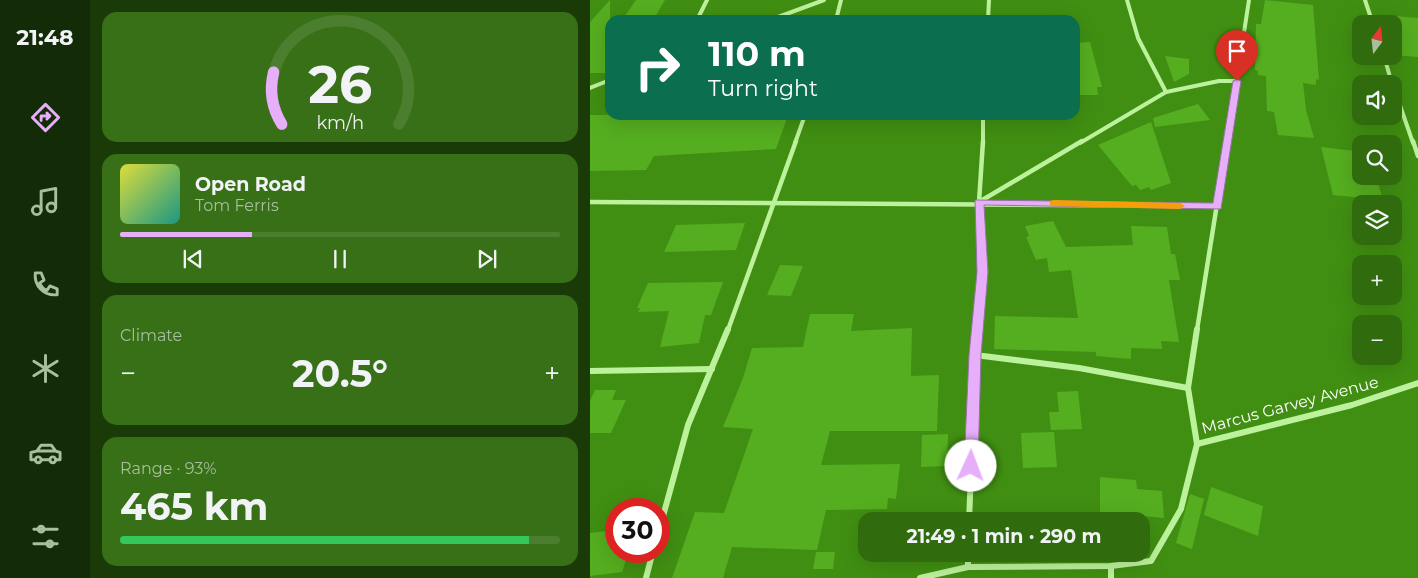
<!DOCTYPE html>
<html lang="en">
<head>
<meta charset="utf-8">
<style>
  body { margin:0; font-family:Montserrat,sans-serif; background:#387017; color:#f1f3f6; height:100vh; display:flex; flex-direction:column; font-size:19px; white-space:nowrap }
  * { box-sizing:border-box; margin:0 }
  p { font-size:16px; color:#a8bf9e }
  .icon { flex:none; width:28px; height:28px; fill:none; stroke:currentColor; stroke-width:2; stroke-linecap:round; stroke-linejoin:round }
  .map { position:relative; flex:1; overflow:hidden }
  .sheet { display:flex; flex-direction:column; gap:12px; padding:12px; background:#1a3b08; width:500px }
  .sheet>* { flex:none }
  .banner { position:absolute; left:15px; top:15px; width:475px; height:105px; border-radius:15px; box-shadow:0 5px 20px #0002; background:#0b6e4f; color:#fff; overflow:hidden }
  .needle { width:32px; rotate:15deg }
  .controls { position:absolute; left:762px; top:15px; display:grid; gap:10px }
  .controls a { display:grid; place-items:center; width:50px; height:50px; border-radius:10px; background:#306b0e; box-shadow:0 5px 20px #0002; font-size:25px }
  .speed { position:absolute; left:15px; top:498px; display:flex; gap:10px; font-size:25px; font-weight:700; text-align:center }
  .speed>* { display:grid; place-content:center; width:65px; height:65px; border-radius:50%; background:#306b0e; box-shadow:0 5px 20px #0002; line-height:1 }
  .speed .limit { border:8px solid #d22; background:#fff; color:#111 }
  .pin { position:absolute; display:grid; place-items:center; width:42px; height:42px; color:#fff; margin:-51px -21px; border-radius:50% 50% 50% 0; rotate:-45deg; box-shadow:0 0 5px #0007 }
  .pin .icon { rotate:45deg }
  .me { position:absolute; width:55px; margin:-28px; rotate:2deg; stroke-linejoin:round; filter:drop-shadow(0 0 4px #0008) }
  .turn { display:flex; align-items:center; gap:18px; height:105px; padding:0 20px; font-size:22px }
  .turn .icon { width:65px; height:65px; stroke-width:2.5 }
  .turn b { display:block; font-size:35px; line-height:42px }
  .big { font-size:38px; font-weight:700; line-height:1.1 }
  .sheet .widget { flex:1; display:flex; flex-direction:column; justify-content:center; gap:8px; min-width:0; padding:0 18px; border-radius:15px; background:#387017 }
  .sheet .dial { align-items:center; gap:0 }
  .dial svg { height:130px; overflow:visible; fill:none; stroke:#4b7e2e; stroke-width:7; stroke-linecap:round; text-anchor:middle }
  .dial text { fill:#f1f3f6; stroke:none }
  .song { display:flex; align-items:center; gap:15px }
  .cover { width:60px; height:60px; border-radius:8px; background:linear-gradient(135deg,hsl(60 70% 55%),hsl(170 70% 35%)) }
  .played { height:5px; border-radius:2px; background:linear-gradient(90deg,#e7affa 30%,#4b7e2e 30%) }
  .keys { display:flex; justify-content:space-around; direction:ltr }
  .heat { display:flex; justify-content:space-between; align-items:center; font-size:28px; direction:ltr }
  .charge { height:8px; border-radius:4px; background:linear-gradient(90deg,#34c759 93%,#4b7e2e 0) }
  .trip { position:absolute; left:268px; top:512px; width:292px; height:50px; border-radius:15px; background:#306b0e; box-shadow:0 5px 20px #0002; font-weight:700; line-height:50px; text-align:center }
  main { display:flex; flex:1; min-height:0 }
  .tabs { display:flex; flex-direction:column; width:90px; justify-content:space-around; align-items:center; background:#132b06; color:#a8bf9e }
  .tabs .icon { width:35px; height:35px }
  .tabs .active { color:#e7affa }
  .tabs b { font-size:22px; color:#f1f3f6 }
  .map>svg:first-child { display:block }
  .building { fill:#55ae1f }
  .lines { fill:none; stroke-linecap:round; stroke-linejoin:round }
  .minor-far2 { stroke:#bdf29c; stroke-width:4 }
  .minor-far1 { stroke:#bdf29c; stroke-width:4.5 }
  .minor { stroke:#bdf29c; stroke-width:6 }
  .route { fill:#e7affa; stroke:#9672a2 }
  .slow { fill:#f59e0b }
  .labels { text-anchor:middle; dominant-baseline:central; stroke-width:5; stroke-linejoin:round; paint-order:stroke }
  .street-label { font-size:16px; fill:#fff; stroke:#408f12 }
</style>
</head>
<body>
<main>
<nav class="tabs">
<b>21:48</b>
<svg class="icon active" aria-label="directions" viewBox="0 0 24 24"><path d="M12 3l9 9-9 9-9-9zM9 14v-3h6M13 9l2 2-2 2"/></svg>
<svg class="icon" aria-label="music" viewBox="0 0 24 24"><path d="M9 18V5l10-2v13"/><circle cx="6" cy="18" r="3"/><circle cx="16" cy="16" r="3"/></svg>
<svg class="icon" aria-label="phone" viewBox="0 0 24 24"><path d="M5 4h4l2 5-3 2q2 4 5 5l2-3 5 2v4C11 20 4 13 5 4z"/></svg>
<svg class="icon" aria-label="climate" viewBox="0 0 24 24"><path d="M12 3v18M4 7l16 10M4 17L20 7"/></svg>
<svg class="icon" aria-label="car" viewBox="0 0 24 24"><path d="M5 17H2v-5l4-1 3-4h7l3 4 3 1v5h-3M9 17h6M6 11h13"/><circle cx="7" cy="17" r="2"/><circle cx="17" cy="17" r="2"/></svg>
<svg class="icon" aria-label="filters" viewBox="0 0 24 24"><path d="M4 7h16M4 17h16"/><circle cx="9" cy="7" r="2"/><circle cx="15" cy="17" r="2"/></svg>
</nav>
<section class="sheet">
<div class="widget dial"><svg viewBox="0 0 100 80">
<path d="M14 69A42 42 0 1 1 86 69"/>
<path d="M14 69A42 42 0 0 1 9 37" stroke="#e7affa"/>
<text x="50" y="56" font-size="32" font-weight="700">26</text>
<text x="50" y="72" font-size="11">km/h</text>
</svg></div>
<div class="widget">
<div class="song"><i class="cover"></i><div><b>Open Road</b><p>Tom Ferris</p></div></div>
<div class="played"></div>
<div class="keys"><svg class="icon" aria-label="previous" viewBox="0 0 24 24"><path d="M18 5L8 12l10 7zM5 5v14"/></svg><svg class="icon" aria-label="pause" viewBox="0 0 24 24"><path d="M8 5v14M16 5v14"/></svg><svg class="icon" aria-label="next" viewBox="0 0 24 24"><path d="M6 5l10 7-10 7zM19 5v14"/></svg></div>
</div>
<div class="widget"><p>Climate</p>
<div class="heat"><a>−</a><b class="big">20.5°</b><a>+</a></div>
</div>
<div class="widget"><p>Range · 93%</p><b class="big">465 km</b><div class="charge"></div></div>
</section>
<div class="map">
<svg width="828" height="578" viewBox="0 0 828 578">
  <rect width="100%" height="100%" fill="#408f12"/>
  <!-- building -->
  <g class="building">
    <polygon points="20,0 20,73 0,73 0,22"/>
    <polygon points="46,0 75,0 63,20 32,20"/>
    <polygon points="675,0 723,5 729,80 726,79 726,85 713,83 716,110 724,138 688,135 684,112 677,111 676,76 668,75 668,71 665,70 666,24 671,24"/>
    <polygon points="804,16 828,18 828,57 804,55"/>
    <polygon points="500,42 512,87 507,87 508,95 485,95 485,43"/>
    <polygon points="575,56 599,59 599,74 584,82"/>
    <polygon points="608,104 620,120 565,127 563,118"/>
    <polygon points="0,115 198,115 186,149 64,156 56,170 0,171"/>
    <polygon points="561,122 581,183 561,190 559,187 550,190 546,185 542,186 508,145"/>
    <polygon points="731,147 765,151 767,161 771,161 771,176 780,176 782,183 788,183 793,200 743,195"/>
    <polygon points="463,221 476,247 543,245 541,226 577,227 581,254 585,254 590,280 579,280 589,342 571,341 572,349 541,348 541,359 506,356 506,352 404,349 405,316 488,318 481,270 459,272 457,258 446,260 436,237 439,236 435,226"/>
    <polygon points="155,223 146,250 74,252 86,225"/>
    <polygon points="190,265 213,266 201,296 177,295"/>
    <polygon points="133,282 121,315 115,315 109,343 70,347 79,311 48,312 50,308 47,308 58,283"/>
    <polygon points="220,314 264,314 261,331 322,328 321,376 349,375 347,431 240,431 231,465 310,464 306,499 298,498 297,509 236,510 227,550 142,547 133,578 82,578 105,512 134,513 163,429 133,427 153,378 162,348 213,347"/>
    <polygon points="5,390 26,390 22,400 36,400 21,433 0,433 0,401"/>
    <polygon points="488,391 492,429 461,430 459,412 469,412 467,392"/>
    <polygon points="464,432 467,467 433,468 431,433"/>
    <polygon points="358,434 357,466 331,467 332,435"/>
    <polygon points="510,477 546,480 547,489 572,491 574,518 510,512"/>
    <polygon points="621,487 673,506 668,536 614,515"/>
    <polygon points="600,494 614,499 602,549 586,543"/>
    <polygon points="26,530 26,551 39,551 32,572 0,576 0,533"/>
    <polygon points="226,552 245,552 243,569 223,569"/>
  </g>
  <g class="lines">
    <!-- minor-far2 -->
    <g class="minor-far2">
      <polyline points="537,0 548,38 576,92"/>
      <polyline points="775,0 783,24"/>
      <polyline points="107,20 117,0"/>
      <polyline points="180,20 234,0"/>
      <polyline points="246,20 251,0"/>
      <polyline points="398,20 399,0"/>
      <polyline points="794,56 802,84"/>
      <polyline points="0,88 20,80"/>
      <polyline points="804,88 823,143"/>
      <polyline points="205,143 215,115"/>
      <polyline points="393,143 393,115"/>
      <polyline points="490,143 576,92 629,81 647,81"/>
      <polyline points="637,143 659,0"/>
    </g>
    <!-- minor-far1 -->
    <g class="minor-far1">
      <polyline points="823,141 828,156"/>
      <polyline points="0,202 628,206"/>
      <polyline points="389,202 492,141"/>
      <polyline points="138,330 206,141"/>
      <polyline points="387,330 392,272 389,202 393,141"/>
      <polyline points="607,330 637,141"/>
    </g>
    <!-- minor -->
    <g class="minor">
      <polyline points="385,355 489,368 598,388"/>
      <polyline points="0,371 122,369"/>
      <polyline points="607,444 762,405 828,383"/>
      <polyline points="379,521 387,329"/>
      <polyline points="69,531 98,425 138,329"/>
      <polyline points="378,554 378,567"/>
      <polyline points="521,566 521,578"/>
      <polyline points="56,578 63,551"/>
      <polyline points="330,578 378,567 521,566 561,561 591,509 607,444 598,388 607,329"/>
    </g>
  </g>
  <!-- route -->
  <polygon class="route" points="647,79 651,81 631,209 394,205 398,272 391,355 388,466 386,470 381,472 376,470 374,466 379,355 387,272 385,200 623,203 643,81"/>
  <!-- slow -->
  <polygon class="slow" points="464,200 590,203 595,206 590,209 460,206 460,201"/>
  <g class="labels">
    <!-- street labels -->
    <g class="street-label">
      <text transform="translate(700 405) rotate(-15)">Marcus Garvey Avenue</text>
    </g>
  </g>
</svg>
<div class="controls">
<a><svg class="needle" viewBox="-14 -14 28 28"><path d="M0-13l5 13h-10z" fill="#e53935"/><path d="M0 13l5-13h-10z" fill="#a8bf9e"/></svg></a>
<a><svg class="icon" aria-label="sound" viewBox="0 0 24 24"><path d="M4 9h4l5-4v14l-5-4H4zM17 9q2 3 0 6"/></svg></a>
<a><svg class="icon" aria-label="search" viewBox="0 0 24 24"><circle cx="10" cy="10" r="6"/><path d="M15 15l6 6"/></svg></a>
<a><svg class="icon" aria-label="layers" viewBox="0 0 24 24"><path d="M12 4l9 5-9 5-9-5zM3 14l9 5 9-5"/></svg></a>
<a>+</a>
<a>−</a>
</div>
<div class="speed"><div class="limit">30</div></div>
<div class="pin" style="left:647px;top:81px;background:#d93025"><svg class="icon" aria-label="arrive" viewBox="0 0 24 24"><path d="M6 21V4h12l-3 4 3 4H6"/></svg></div>
<svg class="me" style="left:381px;top:466px" viewBox="-20 -20 40 40"><circle r="19" fill="#fff"/><path d="M0-13L10 11 0 6-10 11z" fill="#e7affa"/></svg>
<div class="trip">21:49 · 1 min · 290 m</div>
<div class="banner">
<div class="turn"><svg class="icon" aria-label="right" viewBox="0 0 24 24"><path d="M7 20v-9h11M14 6l5 5-5 5"/></svg><div><b>110 m</b>Turn right</div></div>
</div>
</div>
</main>
</body>
</html>
